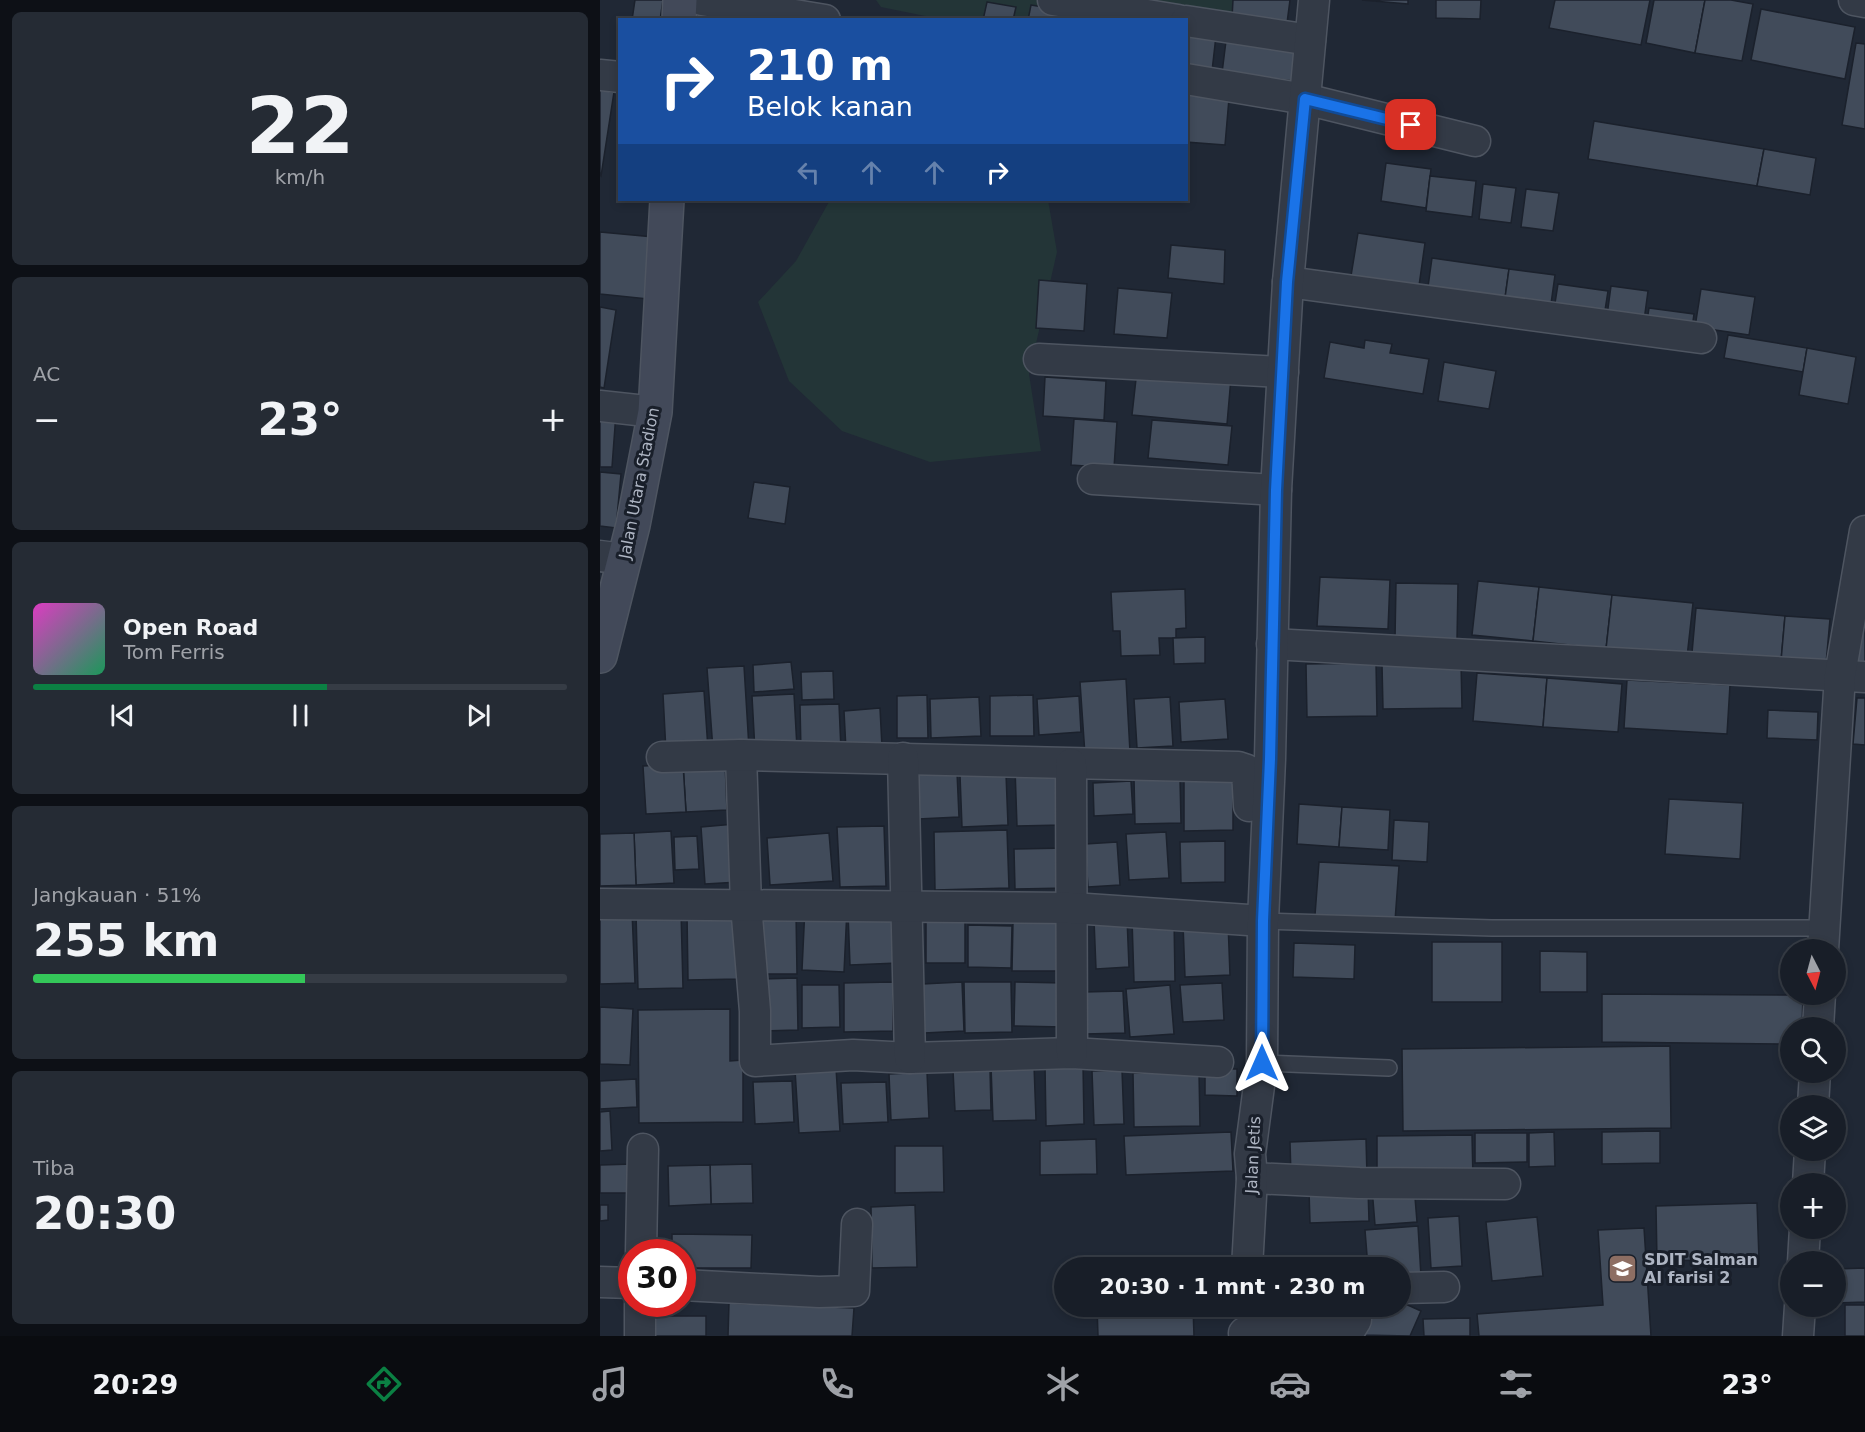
<!DOCTYPE html>
<html lang="id">
<head>
<meta charset="utf-8">
<style>
  body { margin:0; font-family:"DejaVu Sans",sans-serif; background:#252b34; color:#f1f3f6; height:100vh; display:flex; flex-direction:column; font-size:22px; white-space:nowrap }
  * { box-sizing:border-box; margin:0 }
  p { font-size:20px; color:#9fa2a8 }
  .icon { flex:none; width:33px; height:33px; fill:none; stroke:currentColor; stroke-width:2; stroke-linecap:round; stroke-linejoin:round }
  .map { position:relative; flex:1; overflow:hidden }
  .panel { display:flex; flex-direction:column; gap:12px; padding:12px; background:#0d1016; width:600px }
  .panel>* { flex:none }
  .guide { position:absolute; left:18px; top:18px; width:570px; height:183px; border-radius:0px; box-shadow:0 3px 9px #0003,0 0 0 2px #363c45; background:#1a4fa0; color:#fff; overflow:hidden }
  .needle { width:39px; rotate:174deg }
  .buttons { position:absolute; left:1180px; top:939px; display:grid; gap:12px }
  .buttons a { display:grid; place-items:center; width:66px; height:66px; border-radius:50%; background:#181e28; box-shadow:0 3px 9px #0003,0 0 0 2px #363c45; font-size:30px }
  .speed { position:absolute; left:18px; top:1239px; display:flex; gap:12px; font-size:30px; font-weight:700; text-align:center }
  .speed>* { display:grid; place-content:center; width:78px; height:78px; border-radius:50%; background:#181e28; box-shadow:0 3px 9px #0003,0 0 0 2px #363c45; line-height:1 }
  .speed .limit { border:9px solid #d22; background:#fff; color:#111 }
  .pin { position:absolute; display:grid; place-items:center; width:51px; height:51px; color:#fff; margin:-26px; border-radius:12px; box-shadow:0 3px 9px #0006 }
  .me { position:absolute; width:66px; margin:-33px; rotate:0deg; stroke-linejoin:round; filter:drop-shadow(0 0 4px #0008) }
  .turn { display:flex; align-items:center; gap:21px; height:126px; padding:0 30px; font-size:27px }
  .turn .icon { width:78px; height:78px; stroke-width:2.5 }
  .turn b { display:block; font-size:42px; line-height:51px }
  .lanes { display:flex; align-items:center; height:57px; padding:0 30px; background:#0003; justify-content:center; gap:30px; direction:ltr }
  .lanes .off { opacity:.35 }
  .big { font-size:45px; font-weight:600; line-height:1.1 }
  .panel .card { flex:1; display:flex; flex-direction:column; justify-content:center; gap:9px; min-width:0; padding:0 21px; border-radius:9px; background:#252b34 }
  .panel .dial { align-items:center; gap:0 }
  .dial b { font-size:78px; line-height:1 }
  .song { display:flex; align-items:center; gap:18px }
  .cover { width:72px; height:72px; border-radius:9px; background:linear-gradient(135deg,hsl(310 70% 55%),hsl(150 70% 35%)) }
  .played { height:6px; border-radius:3px; background:linear-gradient(90deg,#0b8043 55%,#363c45 55%) }
  .keys { display:flex; justify-content:space-around; direction:ltr }
  .heat { display:flex; justify-content:space-between; align-items:center; font-size:33px; direction:ltr }
  .charge { height:9px; border-radius:4px; background:linear-gradient(90deg,#34c759 51%,#363c45 0) }
  .trip { position:absolute; left:454px; top:1257px; width:357px; height:60px; border-radius:30px; background:#181e28; box-shadow:0 3px 9px #0003,0 0 0 2px #363c45; font-weight:600; line-height:60px; text-align:center }
  .tab-bar { display:flex; height:96px; justify-content:space-around; align-items:center; background:#0a0c10; color:#9fa2a8 }
  .tab-bar .icon { width:42px; height:42px }
  .tab-bar .current { color:#0b8043 }
  .tab-bar b { font-size:27px; color:#f1f3f6 }
  main { display:flex; flex:1; min-height:0 }
  .map>svg:first-child { display:block }
  .green { fill:#233537 }
  .building { fill:#414b5a; stroke:#1b212c; stroke-width:1.5 }
  .lines { fill:none; stroke-linecap:round; stroke-linejoin:round }
  .lane-casing { stroke:#4e5561; stroke-width:18 }
  .street-casing { stroke:#4e5561; stroke-width:33 }
  .secondary-casing { stroke:#4e5561; stroke-width:36 }
  .lane { stroke:#333a46; stroke-width:15 }
  .street { stroke:#333a46; stroke-width:30 }
  .secondary { stroke:#424959; stroke-width:33 }
  .route-casing { stroke:#114b97; stroke-width:15 }
  .route { stroke:#1a73e8; stroke-width:10 }
  .labels { text-anchor:middle; dominant-baseline:central; stroke-width:6; stroke-linejoin:round; paint-order:stroke }
  .street-label { font-size:16px; fill:#aeb5c3; stroke:#191f2a }
  .poi-label { font-size:16px; font-weight:bold; fill:#aeb5c3; stroke:#191f2a; text-anchor:start }
</style>
</head>
<body>
<main>
<section class="panel">
<div class="card dial"><b>22</b><p>km/h</p></div>
<div class="card"><p>AC</p>
<div class="heat"><a>−</a><b class="big">23°</b><a>+</a></div>
</div>
<div class="card">
<div class="song"><i class="cover"></i><div><b>Open Road</b><p>Tom Ferris</p></div></div>
<div class="played"></div>
<div class="keys"><svg class="icon" aria-label="previous" viewBox="0 0 24 24"><path d="M18 5L8 12l10 7zM5 5v14"/></svg><svg class="icon" aria-label="pause" viewBox="0 0 24 24"><path d="M8 5v14M16 5v14"/></svg><svg class="icon" aria-label="next" viewBox="0 0 24 24"><path d="M6 5l10 7-10 7zM19 5v14"/></svg></div>
</div>
<div class="card"><p>Jangkauan · 51%</p><b class="big">255 km</b><div class="charge"></div></div>
<div class="card"><p>Tiba</p><b class="big">20:30</b></div>
</section>
<div class="map">
<svg width="1265" height="1336" viewBox="0 0 1265 1336">
  <rect width="100%" height="100%" fill="#202835"/>
  <!-- green -->
  <g class="green">
    <polygon points="276,0 660,0 591,39 586,20 340,19 281,7"/>
    <polygon points="230,200 448,200 457,252 429,374 441,451 330,462 242,431 189,381 158,302 196,261"/>
  </g>
  <!-- building -->
  <g class="building">
    <polygon points="35,0 63,0 60,20 32,20"/>
    <polygon points="633,0 690,0 687,23 632,18"/>
    <polygon points="762,0 808,0 808,4"/>
    <polygon points="836,0 881,0 880,19 836,18"/>
    <polygon points="955,0 1050,0 1041,45 949,28"/>
    <polygon points="1054,0 1105,0 1095,53 1046,43"/>
    <polygon points="1105,0 1131,0 1153,4 1142,61 1095,53"/>
    <polygon points="387,2 416,7 413,20 383,20"/>
    <polygon points="431,5 498,16 498,20 428,20"/>
    <polygon points="1161,9 1255,27 1245,79 1151,60"/>
    <polygon points="586,32 616,36 612,71 586,67"/>
    <polygon points="626,41 697,49 694,81 622,73"/>
    <polygon points="1256,43 1265,44 1265,129 1242,125"/>
    <polygon points="586,84 630,87 625,145 586,142"/>
    <polygon points="0,90 14,92 1,176 0,175"/>
    <polygon points="994,121 1164,149 1157,186 988,159"/>
    <polygon points="1164,149 1216,158 1210,195 1157,186"/>
    <polygon points="786,163 831,169 826,208 781,201"/>
    <polygon points="830,176 876,181 872,217 826,211"/>
    <polygon points="883,184 916,188 911,223 879,219"/>
    <polygon points="926,189 959,193 953,231 921,227"/>
    <polygon points="0,232 54,237 48,299 0,294"/>
    <polygon points="758,233 825,243 818,293 750,282"/>
    <polygon points="571,245 625,250 624,284 568,278"/>
    <polygon points="832,258 909,269 904,305 827,294"/>
    <polygon points="909,269 955,275 950,311 904,305"/>
    <polygon points="439,280 487,284 484,331 436,328"/>
    <polygon points="958,284 1008,291 1003,323 953,316"/>
    <polygon points="1011,286 1048,291 1043,328 1006,323"/>
    <polygon points="518,288 572,293 567,338 514,334"/>
    <polygon points="1101,289 1155,297 1149,335 1095,327"/>
    <polygon points="0,307 16,310 4,388 0,387"/>
    <polygon points="1049,308 1094,314 1091,335 1046,328"/>
    <polygon points="1128,335 1207,348 1203,372 1124,358"/>
    <polygon points="765,340 792,344 790,353 829,359 823,394 724,378 730,342 764,348"/>
    <polygon points="1207,348 1256,357 1248,404 1199,395"/>
    <polygon points="844,362 896,371 889,409 838,401"/>
    <polygon points="537,370 631,378 627,424 532,415"/>
    <polygon points="445,377 506,381 504,420 443,416"/>
    <polygon points="0,411 16,413 12,467 0,467"/>
    <polygon points="474,419 517,422 514,468 471,465"/>
    <polygon points="552,420 632,426 628,465 548,458"/>
    <polygon points="0,472 21,474 16,528 0,526"/>
    <polygon points="154,482 190,487 185,524 148,518"/>
    <polygon points="720,577 790,580 788,629 717,626"/>
    <polygon points="878,581 939,587 933,641 872,635"/>
    <polygon points="796,583 858,584 857,640 795,639"/>
    <polygon points="939,587 1012,595 1006,649 933,641"/>
    <polygon points="585,589 586,628 576,629 576,638 559,638 560,655 521,656 520,631 513,631 511,592"/>
    <polygon points="1012,595 1093,603 1087,657 1006,649"/>
    <polygon points="1096,608 1185,616 1181,661 1092,653"/>
    <polygon points="1185,616 1230,619 1226,664 1181,661"/>
    <polygon points="1254,622 1265,624 1265,671 1248,669"/>
    <polygon points="605,637 605,663 574,664 573,638"/>
    <polygon points="191,662 194,689 154,692 153,665"/>
    <polygon points="776,663 777,716 707,717 706,664"/>
    <polygon points="861,663 862,708 783,709 782,664"/>
    <polygon points="144,666 149,748 113,750 107,668"/>
    <polygon points="233,671 234,699 202,700 201,672"/>
    <polygon points="877,673 947,678 943,727 873,721"/>
    <polygon points="947,678 1022,684 1018,732 943,727"/>
    <polygon points="526,679 530,752 485,755 480,682"/>
    <polygon points="1027,680 1130,685 1127,734 1024,728"/>
    <polygon points="104,691 108,749 66,752 63,694"/>
    <polygon points="194,694 197,748 155,751 152,696"/>
    <polygon points="327,695 328,738 297,738 297,696"/>
    <polygon points="433,695 434,736 390,736 390,696"/>
    <polygon points="479,696 481,732 439,735 437,699"/>
    <polygon points="379,697 381,736 331,738 330,699"/>
    <polygon points="570,697 573,746 537,748 534,699"/>
    <polygon points="1257,698 1265,698 1265,745 1253,744"/>
    <polygon points="625,699 628,739 581,742 579,702"/>
    <polygon points="239,704 241,750 201,752 200,705"/>
    <polygon points="280,708 282,747 246,750 244,711"/>
    <polygon points="1168,710 1218,712 1217,740 1167,738"/>
    <polygon points="125,761 127,810 86,812 83,764"/>
    <polygon points="83,764 86,812 46,814 43,766"/>
    <polygon points="460,766 462,825 417,826 415,768"/>
    <polygon points="357,772 359,817 318,819 316,774"/>
    <polygon points="584,772 633,772 633,830 584,831"/>
    <polygon points="406,774 408,825 362,827 360,775"/>
    <polygon points="534,778 580,778 581,823 535,824"/>
    <polygon points="531,781 533,814 494,816 493,783"/>
    <polygon points="1069,799 1143,803 1140,859 1065,854"/>
    <polygon points="699,804 742,807 739,847 697,844"/>
    <polygon points="742,807 790,810 788,850 739,847"/>
    <polygon points="794,820 829,822 827,862 792,860"/>
    <polygon points="135,824 139,882 105,884 101,827"/>
    <polygon points="284,826 286,886 240,887 237,827"/>
    <polygon points="407,830 409,888 335,890 334,832"/>
    <polygon points="71,831 74,883 36,885 34,833"/>
    <polygon points="566,832 569,878 529,880 526,834"/>
    <polygon points="34,833 36,885 0,886 0,834"/>
    <polygon points="229,833 233,881 170,885 167,838"/>
    <polygon points="97,836 99,869 75,870 74,837"/>
    <polygon points="625,841 625,882 581,883 580,842"/>
    <polygon points="517,842 520,885 488,887 485,844"/>
    <polygon points="467,848 468,888 415,889 414,849"/>
    <polygon points="719,862 799,866 795,921 715,915"/>
    <polygon points="205,907 247,909 244,972 202,970"/>
    <polygon points="32,911 35,983 0,984 0,912"/>
    <polygon points="81,911 83,988 38,989 36,913"/>
    <polygon points="296,911 298,963 250,965 248,913"/>
    <polygon points="138,912 139,979 88,980 87,913"/>
    <polygon points="196,913 197,974 158,974 157,914"/>
    <polygon points="527,918 529,967 496,969 494,920"/>
    <polygon points="574,918 575,981 534,982 532,919"/>
    <rect x="326" y="919" width="39" height="44"/>
    <polygon points="413,922 461,923 460,971 412,971"/>
    <polygon points="628,922 630,975 585,977 583,924"/>
    <polygon points="368,925 412,926 411,968 368,967"/>
    <rect x="832" y="942" width="70" height="60"/>
    <polygon points="694,943 755,945 754,979 693,977"/>
    <polygon points="940,951 987,952 987,992 940,992"/>
    <polygon points="197,978 198,1030 159,1031 158,979"/>
    <polygon points="293,982 293,1031 244,1032 244,983"/>
    <polygon points="362,982 364,1031 324,1033 322,984"/>
    <polygon points="364,982 411,982 412,1032 365,1033"/>
    <polygon points="415,982 464,983 464,1027 414,1026"/>
    <polygon points="622,983 624,1020 583,1022 580,985"/>
    <polygon points="202,985 239,985 240,1027 202,1028"/>
    <polygon points="570,985 574,1034 530,1037 526,989"/>
    <polygon points="523,991 525,1033 485,1034 484,992"/>
    <polygon points="1002,994 1203,995 1202,1028 1191,1028 1191,1044 1002,1042"/>
    <polygon points="0,1007 33,1009 30,1065 0,1064"/>
    <polygon points="130,1009 130,1061 143,1060 143,1122 39,1123 38,1010"/>
    <polygon points="1070,1046 1071,1128 803,1131 802,1049"/>
    <polygon points="483,1064 484,1124 446,1126 445,1065"/>
    <polygon points="434,1065 436,1120 393,1121 391,1066"/>
    <polygon points="236,1068 240,1131 199,1133 195,1070"/>
    <polygon points="390,1069 391,1110 355,1111 353,1070"/>
    <polygon points="605,1069 637,1069 637,1096 605,1095"/>
    <polygon points="522,1070 524,1124 494,1125 492,1071"/>
    <polygon points="327,1072 329,1118 291,1120 289,1074"/>
    <polygon points="599,1072 600,1126 534,1127 533,1073"/>
    <polygon points="36,1079 37,1107 0,1109 0,1081"/>
    <polygon points="192,1081 194,1122 155,1124 153,1082"/>
    <polygon points="286,1082 288,1122 243,1124 241,1083"/>
    <polygon points="10,1111 12,1150 0,1151 0,1112"/>
    <polygon points="1060,1131 1060,1163 1002,1164 1002,1132"/>
    <polygon points="631,1132 633,1171 526,1175 524,1136"/>
    <polygon points="954,1132 955,1166 929,1167 929,1133"/>
    <polygon points="875,1133 927,1133 927,1162 875,1163"/>
    <polygon points="872,1135 873,1179 777,1180 777,1136"/>
    <polygon points="496,1139 497,1174 440,1175 440,1141"/>
    <polygon points="766,1139 767,1176 691,1176 690,1142"/>
    <polygon points="295,1146 343,1146 344,1192 295,1193"/>
    <polygon points="34,1164 34,1193 0,1193 0,1165"/>
    <polygon points="152,1164 153,1203 111,1204 110,1165"/>
    <polygon points="110,1165 111,1204 69,1206 68,1166"/>
    <polygon points="814,1185 817,1222 775,1225 772,1188"/>
    <polygon points="768,1188 769,1221 710,1223 709,1190"/>
    <polygon points="1157,1203 1159,1259 1057,1261 1056,1206"/>
    <polygon points="0,1205 8,1205 8,1220 0,1221"/>
    <polygon points="315,1205 317,1267 272,1268 271,1207"/>
    <polygon points="859,1216 862,1266 831,1268 828,1218"/>
    <polygon points="937,1217 943,1276 892,1281 886,1222"/>
    <polygon points="818,1226 821,1276 801,1278 801,1268 768,1268 765,1230"/>
    <polygon points="1044,1228 1051,1336 879,1336 877,1314 1003,1305 998,1230"/>
    <polygon points="72,1234 152,1235 151,1268 82,1268 82,1252 72,1252"/>
    <polygon points="1265,1268 1265,1302 1236,1303 1236,1269"/>
    <polygon points="801,1302 821,1311 810,1336 761,1335 773,1306 801,1306"/>
    <polygon points="129,1303 254,1308 252,1336 128,1336"/>
    <rect x="1245" y="1305" width="20" height="31"/>
    <polygon points="497,1306 593,1306 594,1336 498,1336"/>
    <rect x="53" y="1316" width="53" height="20"/>
    <polygon points="870,1318 870,1336 824,1336 823,1319"/>
  </g>
  <g class="lines">
    <defs>
      <g id="lane">
        <polyline points="663,921 892,928 1224,928"/>
        <polyline points="662,1063 789,1068"/>
      </g>
      <g id="street">
        <polyline points="102,0 225,20"/>
        <polyline points="453,0 578,20"/>
        <polyline points="1254,0 1265,2"/>
        <polyline points="586,21 710,40"/>
        <polyline points="0,75 20,77"/>
        <polyline points="586,79 705,99 875,141"/>
        <polyline points="688,282 1101,338"/>
        <polyline points="439,359 683,372"/>
        <polyline points="0,406 55,412"/>
        <polyline points="493,479 676,490"/>
        <polyline points="0,556 24,559"/>
        <polyline points="672,644 1265,677"/>
        <polyline points="141,755 146,905 155,1011 155,1061 253,1055 310,1058 472,1053 618,1062"/>
        <polyline points="62,757 141,755 638,767 647,770 649,806"/>
        <polyline points="303,758 310,1058"/>
        <polyline points="471,764 472,1053"/>
        <polyline points="0,904 472,908 663,921"/>
        <polyline points="1223,950 1240,675 1265,531"/>
        <polyline points="1218,1028 1220,994"/>
        <polyline points="1213,1106 1215,1072"/>
        <polyline points="652,1178 759,1183 905,1184"/>
        <polyline points="1208,1184 1210,1150"/>
        <polyline points="41,1252 43,1149"/>
        <polyline points="1203,1262 1205,1228"/>
        <polyline points="647,1268 652,1178 650,1154 662,1063 663,921 670,759 676,490 688,282 714,0"/>
        <polyline points="0,1282 32,1283"/>
        <polyline points="82,1285 219,1292 254,1291 257,1224"/>
        <polyline points="801,1288 844,1287"/>
        <polyline points="40,1304 40,1336"/>
        <polyline points="644,1333 751,1328 756,1320 755,1306"/>
        <polyline points="1198,1336 1200,1306"/>
      </g>
      <g id="secondary">
        <polyline points="79,20 80,0"/>
        <polyline points="0,656 33,525 55,412 67,200"/>
      </g>
    </defs>
    <!-- lane casing -->
    <use href="#lane" class="lane-casing"/>
    <!-- street casing -->
    <use href="#street" class="street-casing"/>
    <!-- secondary casing -->
    <use href="#secondary" class="secondary-casing"/>
    <!-- lane -->
    <use href="#lane" class="lane"/>
    <!-- street -->
    <use href="#street" class="street"/>
    <!-- secondary -->
    <use href="#secondary" class="secondary"/>
  </g>
  <g class="lines">
    <defs>
      <polyline id="route" points="662,1063 663,921 670,759 676,490 687,282 705,99 811,125"/>
    </defs>
    <!-- route casing -->
    <use href="#route" class="route-casing"/>
    <!-- route -->
    <use href="#route" class="route"/>
  </g>
  <!-- icons -->
  <defs>
    <symbol id="school-square" viewBox="-11 -11 22 22"><rect x="-9" y="-9" width="18" height="18" rx="4" fill="#8d6e63" stroke="#191f2a"/><path d="M0-5L7-2L0 1L-7-2ZM-4 1L0 2.5L4 1V4Q0 6-4 4Z" fill="#fff"/></symbol>
  </defs>
  <g fill-rule="evenodd">
    <use href="#school-square" x="1006" y="1252" width="33" height="33"/>
  </g>
  <g class="labels">
    <!-- street labels -->
    <g class="street-label">
      <text transform="translate(39 483) rotate(-79)">Jalan Utara Stadion</text>
      <text transform="translate(653 1155) rotate(-87)">Jalan Jetis</text>
    </g>
    <!-- poi labels -->
    <g class="poi-label">
      <text x="1044" y="1259">SDIT Salman<tspan x="1044" dy="18">Al farisi 2</tspan></text>
    </g>
  </g>
</svg>
<div class="buttons">
<a><svg class="needle" viewBox="-14 -14 28 28"><path d="M0-13l5 13h-10z" fill="#e53935"/><path d="M0 13l5-13h-10z" fill="#9fa2a8"/></svg></a>
<a><svg class="icon" aria-label="search" viewBox="0 0 24 24"><circle cx="10" cy="10" r="6"/><path d="M15 15l6 6"/></svg></a>
<a><svg class="icon" aria-label="layers" viewBox="0 0 24 24"><path d="M12 4l9 5-9 5-9-5zM3 14l9 5 9-5"/></svg></a>
<a>+</a>
<a>−</a>
</div>
<div class="speed"><div class="limit">30</div></div>
<div class="pin" style="left:811px;top:125px;background:#d93025"><svg class="icon" aria-label="arrive" viewBox="0 0 24 24"><path d="M6 21V4h12l-3 4 3 4H6"/></svg></div>
<svg class="me" style="left:662px;top:1063px" viewBox="-20 -20 40 40"><path d="M0-17L14 15 0 8-14 15z" fill="#1a73e8" stroke="#fff" stroke-width="4"/></svg>
<div class="trip">20:30 · 1 mnt · 230 m</div>
<div class="guide">
<div class="turn"><svg class="icon" aria-label="right" viewBox="0 0 24 24"><path d="M7 20v-9h11M14 6l5 5-5 5"/></svg><div><b>210 m</b>Belok kanan</div></div>
<div class="lanes"><svg class="icon off" aria-label="left" viewBox="0 0 24 24"><path d="M17 20v-9H6M10 6l-5 5 5 5"/></svg><svg class="icon off" aria-label="ahead" viewBox="0 0 24 24"><path d="M12 20V5M6 11l6-6 6 6"/></svg><svg class="icon off" aria-label="ahead" viewBox="0 0 24 24"><path d="M12 20V5M6 11l6-6 6 6"/></svg><svg class="icon" aria-label="right" viewBox="0 0 24 24"><path d="M7 20v-9h11M14 6l5 5-5 5"/></svg></div>
</div>
</div>
</main>
<nav class="tab-bar">
<b>20:29</b>
<svg class="icon current" aria-label="directions" viewBox="0 0 24 24"><path d="M12 3l9 9-9 9-9-9zM9 14v-3h6M13 9l2 2-2 2"/></svg>
<svg class="icon" aria-label="music" viewBox="0 0 24 24"><path d="M9 18V5l10-2v13"/><circle cx="6" cy="18" r="3"/><circle cx="16" cy="16" r="3"/></svg>
<svg class="icon" aria-label="phone" viewBox="0 0 24 24"><path d="M5 4h4l2 5-3 2q2 4 5 5l2-3 5 2v4C11 20 4 13 5 4z"/></svg>
<svg class="icon" aria-label="climate" viewBox="0 0 24 24"><path d="M12 3v18M4 7l16 10M4 17L20 7"/></svg>
<svg class="icon" aria-label="car" viewBox="0 0 24 24"><path d="M5 17H2v-5l4-1 3-4h7l3 4 3 1v5h-3M9 17h6M6 11h13"/><circle cx="7" cy="17" r="2"/><circle cx="17" cy="17" r="2"/></svg>
<svg class="icon" aria-label="filters" viewBox="0 0 24 24"><path d="M4 7h16M4 17h16"/><circle cx="9" cy="7" r="2"/><circle cx="15" cy="17" r="2"/></svg>
<b>23°</b>
</nav>
</body>
</html>
